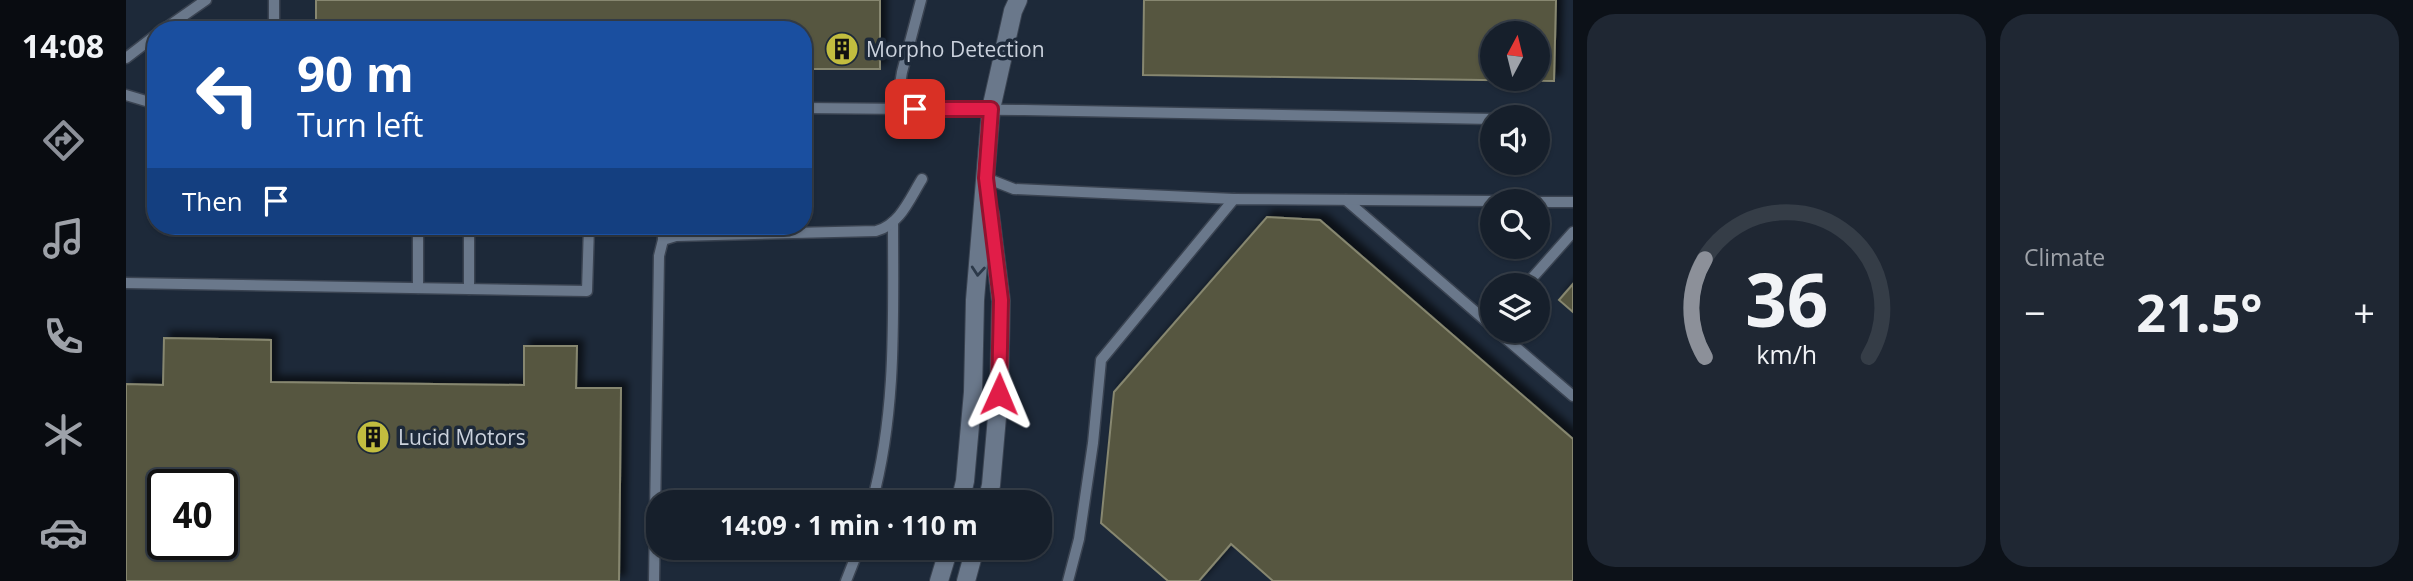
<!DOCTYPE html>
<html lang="en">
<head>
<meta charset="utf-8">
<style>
  body { margin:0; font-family:"Open Sans",sans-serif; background:#1f2733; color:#f1f3f6; height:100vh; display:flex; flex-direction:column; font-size:26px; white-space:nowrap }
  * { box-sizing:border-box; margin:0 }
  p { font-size:23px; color:#9ea2a9 }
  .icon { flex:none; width:38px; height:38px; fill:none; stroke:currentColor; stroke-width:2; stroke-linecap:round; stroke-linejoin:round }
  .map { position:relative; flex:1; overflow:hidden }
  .drawer { display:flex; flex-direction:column; gap:14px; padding:14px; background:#0c1118; width:840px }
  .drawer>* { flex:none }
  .hud { position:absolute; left:21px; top:21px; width:665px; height:214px; border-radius:28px; box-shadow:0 2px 5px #0004,0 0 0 2px #353d47; background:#1a4fa0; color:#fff; overflow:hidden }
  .needle { width:46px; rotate:7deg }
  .fabs { position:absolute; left:1354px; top:21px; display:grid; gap:14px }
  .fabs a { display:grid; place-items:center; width:70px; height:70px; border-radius:50%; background:#161f2b; box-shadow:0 2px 5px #0004,0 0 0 2px #353d47; font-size:35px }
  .speed { position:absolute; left:21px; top:469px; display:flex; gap:14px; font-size:35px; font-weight:700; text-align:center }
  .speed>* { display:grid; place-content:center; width:91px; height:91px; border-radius:50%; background:#161f2b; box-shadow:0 2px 5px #0004,0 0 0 2px #353d47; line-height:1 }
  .speed .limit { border:4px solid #111; border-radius:10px; background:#fff; color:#111 }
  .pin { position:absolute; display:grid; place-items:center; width:60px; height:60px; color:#fff; margin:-30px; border-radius:14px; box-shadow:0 4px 10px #0006 }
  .me { position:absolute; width:77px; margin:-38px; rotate:1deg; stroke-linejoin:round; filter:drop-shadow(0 0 5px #0008) }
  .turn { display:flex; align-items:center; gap:24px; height:147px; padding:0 35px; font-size:32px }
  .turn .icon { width:91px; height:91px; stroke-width:2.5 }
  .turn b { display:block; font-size:49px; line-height:60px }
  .then { display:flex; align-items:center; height:66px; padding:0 35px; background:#0003; gap:14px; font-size:26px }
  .big { font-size:52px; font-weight:700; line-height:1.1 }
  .drawer .tile { flex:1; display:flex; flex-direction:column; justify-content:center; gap:10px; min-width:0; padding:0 24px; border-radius:28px; background:#1f2733 }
  .drawer .dial { align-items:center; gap:0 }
  .dial svg { height:182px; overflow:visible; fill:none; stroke:#353d47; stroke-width:7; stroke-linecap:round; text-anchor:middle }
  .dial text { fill:#f1f3f6; stroke:none }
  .heat { display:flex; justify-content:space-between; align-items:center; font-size:38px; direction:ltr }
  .drawer .tiles { flex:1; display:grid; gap:14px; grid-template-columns:repeat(2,1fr) }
  .trip { position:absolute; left:520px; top:490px; width:406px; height:70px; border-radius:28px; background:#161f2b; box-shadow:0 2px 5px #0004,0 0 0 2px #353d47; font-weight:700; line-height:70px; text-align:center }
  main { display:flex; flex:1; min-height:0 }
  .tabs { display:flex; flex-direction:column; width:126px; justify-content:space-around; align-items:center; background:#090c11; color:#9ea2a9 }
  .tabs .icon { width:49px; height:49px }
  .tabs .active { color:#8c9099 }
  .tabs b { font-size:32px; color:#f1f3f6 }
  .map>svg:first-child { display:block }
  .building { fill:#565640; stroke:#87876f; stroke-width:2; fill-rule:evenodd; filter:url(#shadow) }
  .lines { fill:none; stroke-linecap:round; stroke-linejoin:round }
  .lane-casing { stroke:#3a4351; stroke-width:13 }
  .secondary-casing { stroke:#3a4351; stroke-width:20 }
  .lane { stroke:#6a788b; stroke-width:10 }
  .secondary { stroke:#6a788b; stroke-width:18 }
  .oneway { stroke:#2c3949 }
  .route-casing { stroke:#92132f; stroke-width:18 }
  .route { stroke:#e11d48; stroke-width:12 }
  .labels { text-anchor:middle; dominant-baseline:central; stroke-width:7; stroke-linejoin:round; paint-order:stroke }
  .poi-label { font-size:21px; fill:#cbd2dd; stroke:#1d2939; text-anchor:start }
</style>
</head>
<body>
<main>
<nav class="tabs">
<b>14:08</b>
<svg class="icon active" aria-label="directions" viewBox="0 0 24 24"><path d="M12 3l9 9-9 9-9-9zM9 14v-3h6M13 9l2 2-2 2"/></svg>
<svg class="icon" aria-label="music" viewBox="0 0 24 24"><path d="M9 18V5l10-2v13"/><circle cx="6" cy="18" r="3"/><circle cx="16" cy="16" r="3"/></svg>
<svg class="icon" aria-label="phone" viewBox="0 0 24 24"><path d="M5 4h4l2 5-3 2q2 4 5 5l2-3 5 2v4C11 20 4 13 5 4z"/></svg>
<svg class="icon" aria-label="climate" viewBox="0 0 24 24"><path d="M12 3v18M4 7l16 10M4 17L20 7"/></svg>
<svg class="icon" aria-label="car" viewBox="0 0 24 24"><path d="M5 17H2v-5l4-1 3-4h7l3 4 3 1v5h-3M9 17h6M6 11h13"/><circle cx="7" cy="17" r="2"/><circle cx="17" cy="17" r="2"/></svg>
</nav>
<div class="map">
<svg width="1447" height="581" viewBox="0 0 1447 581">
  <defs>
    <filter id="shadow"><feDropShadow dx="6" dy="-6" stdDeviation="3.5" flood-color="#0009"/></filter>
  </defs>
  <rect width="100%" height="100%" fill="#1d2939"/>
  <!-- building -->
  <g class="building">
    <polygon points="190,0 754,0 754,69 677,69 677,30 190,30"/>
    <path d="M1018 0H1430L1428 81 1017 75ZM1367 33H1412V79H1367Z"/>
    <polygon points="1141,217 1194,220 1447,439 1447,581 1147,581 1105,544 1073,581 1042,581 975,523 988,392"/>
    <polygon points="1447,284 1447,312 1433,300"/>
    <path d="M38 338 145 340V382L398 385V346H451L450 388H495L493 581H0V384L37 385ZM37 485H96V544H37Z"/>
  </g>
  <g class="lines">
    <defs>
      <g id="lane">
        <polyline points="148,0 148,30"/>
        <polyline points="37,30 80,0"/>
        <polyline points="0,58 30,35"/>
        <polyline points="0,95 30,104"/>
        <polyline points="677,108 898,110 1367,119"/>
        <polyline points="770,109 776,72 795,0"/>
        <polyline points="860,178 888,189 1108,199"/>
        <polyline points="1220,200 1367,327"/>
        <polyline points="1412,202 1447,202"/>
        <polyline points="343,236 343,289"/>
        <polyline points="537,240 537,226"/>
        <polyline points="0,283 461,291 463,226"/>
        <polyline points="1400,285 1447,232"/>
        <polyline points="292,288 292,237"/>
        <polyline points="1371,331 1447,396"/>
        <path d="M746 502C771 412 767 315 767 222"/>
        <path d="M528 581 533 256 537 240 550 236 750 231C774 225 784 198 796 179"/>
        <polyline points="720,581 733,548"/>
        <polyline points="942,581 953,539 967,443 975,360 1108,199 1367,201"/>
      </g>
      <g id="secondary">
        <polyline points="834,502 839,481 847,392 849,300 865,109 887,11 892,0"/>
        <polyline points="861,502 865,485 873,394 875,301 864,213"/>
        <polyline points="813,581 823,548"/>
        <polyline points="840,581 849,548"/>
      </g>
    </defs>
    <!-- lane casing -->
    <use href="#lane" class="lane-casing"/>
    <!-- secondary casing -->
    <use href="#secondary" class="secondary-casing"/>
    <!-- lane -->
    <use href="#lane" class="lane"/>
    <!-- secondary -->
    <use href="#secondary" class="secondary"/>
  </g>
  <!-- one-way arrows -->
  <defs><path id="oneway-chevron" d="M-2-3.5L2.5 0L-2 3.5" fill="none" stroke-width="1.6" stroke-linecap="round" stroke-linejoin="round" transform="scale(1.75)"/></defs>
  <use class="oneway" href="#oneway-chevron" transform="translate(852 271) rotate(95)"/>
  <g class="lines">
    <defs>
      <polyline id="route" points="789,109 865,109 860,178 875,300 873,394"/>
    </defs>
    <!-- route casing -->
    <use href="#route" class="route-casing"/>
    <!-- route -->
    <use href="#route" class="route"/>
  </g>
  <!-- icons -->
  <defs>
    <symbol id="building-disc" viewBox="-11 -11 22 22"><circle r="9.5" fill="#c2bd3f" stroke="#1d2939"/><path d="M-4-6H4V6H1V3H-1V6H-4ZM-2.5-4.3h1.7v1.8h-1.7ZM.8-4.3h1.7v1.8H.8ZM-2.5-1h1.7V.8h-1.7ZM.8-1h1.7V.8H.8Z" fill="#111"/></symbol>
  </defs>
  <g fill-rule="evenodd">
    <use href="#building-disc" x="697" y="30" width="38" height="38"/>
    <use href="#building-disc" x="228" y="418" width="38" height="38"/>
  </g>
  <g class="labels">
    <!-- poi labels -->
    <g class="poi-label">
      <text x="740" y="49">Morpho Detection</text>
      <text x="272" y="437">Lucid Motors</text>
    </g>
  </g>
</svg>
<div class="fabs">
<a><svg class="needle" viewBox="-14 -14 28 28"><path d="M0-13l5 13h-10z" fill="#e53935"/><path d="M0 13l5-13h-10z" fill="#9ea2a9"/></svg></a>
<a><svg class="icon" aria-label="sound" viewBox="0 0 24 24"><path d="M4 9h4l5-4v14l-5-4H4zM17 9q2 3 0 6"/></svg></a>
<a><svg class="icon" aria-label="search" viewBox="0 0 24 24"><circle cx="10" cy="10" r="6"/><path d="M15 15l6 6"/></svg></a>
<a><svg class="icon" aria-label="layers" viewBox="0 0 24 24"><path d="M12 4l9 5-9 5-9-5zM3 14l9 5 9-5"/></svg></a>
</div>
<div class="speed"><div class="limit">40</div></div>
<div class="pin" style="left:789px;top:109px;background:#d93025"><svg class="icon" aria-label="arrive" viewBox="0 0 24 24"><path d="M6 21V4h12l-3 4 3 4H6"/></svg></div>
<svg class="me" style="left:873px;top:394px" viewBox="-20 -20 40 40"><path d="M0-17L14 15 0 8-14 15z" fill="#e11d48" stroke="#fff" stroke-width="4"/></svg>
<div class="trip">14:09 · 1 min · 110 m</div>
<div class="hud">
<div class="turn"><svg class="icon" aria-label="left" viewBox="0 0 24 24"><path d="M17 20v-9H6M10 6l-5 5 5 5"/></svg><div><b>90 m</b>Turn left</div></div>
<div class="then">Then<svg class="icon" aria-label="arrive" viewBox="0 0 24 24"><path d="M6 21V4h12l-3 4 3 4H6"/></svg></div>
</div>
</div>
<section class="drawer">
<div class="tiles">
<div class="tile dial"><svg viewBox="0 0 100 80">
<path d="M14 69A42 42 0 1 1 86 69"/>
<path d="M14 69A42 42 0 0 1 14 26" stroke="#8c9099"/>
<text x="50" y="56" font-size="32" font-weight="700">36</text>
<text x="50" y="72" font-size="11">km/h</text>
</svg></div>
<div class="tile"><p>Climate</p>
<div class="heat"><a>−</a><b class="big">21.5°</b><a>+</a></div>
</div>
</div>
</section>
</main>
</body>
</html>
